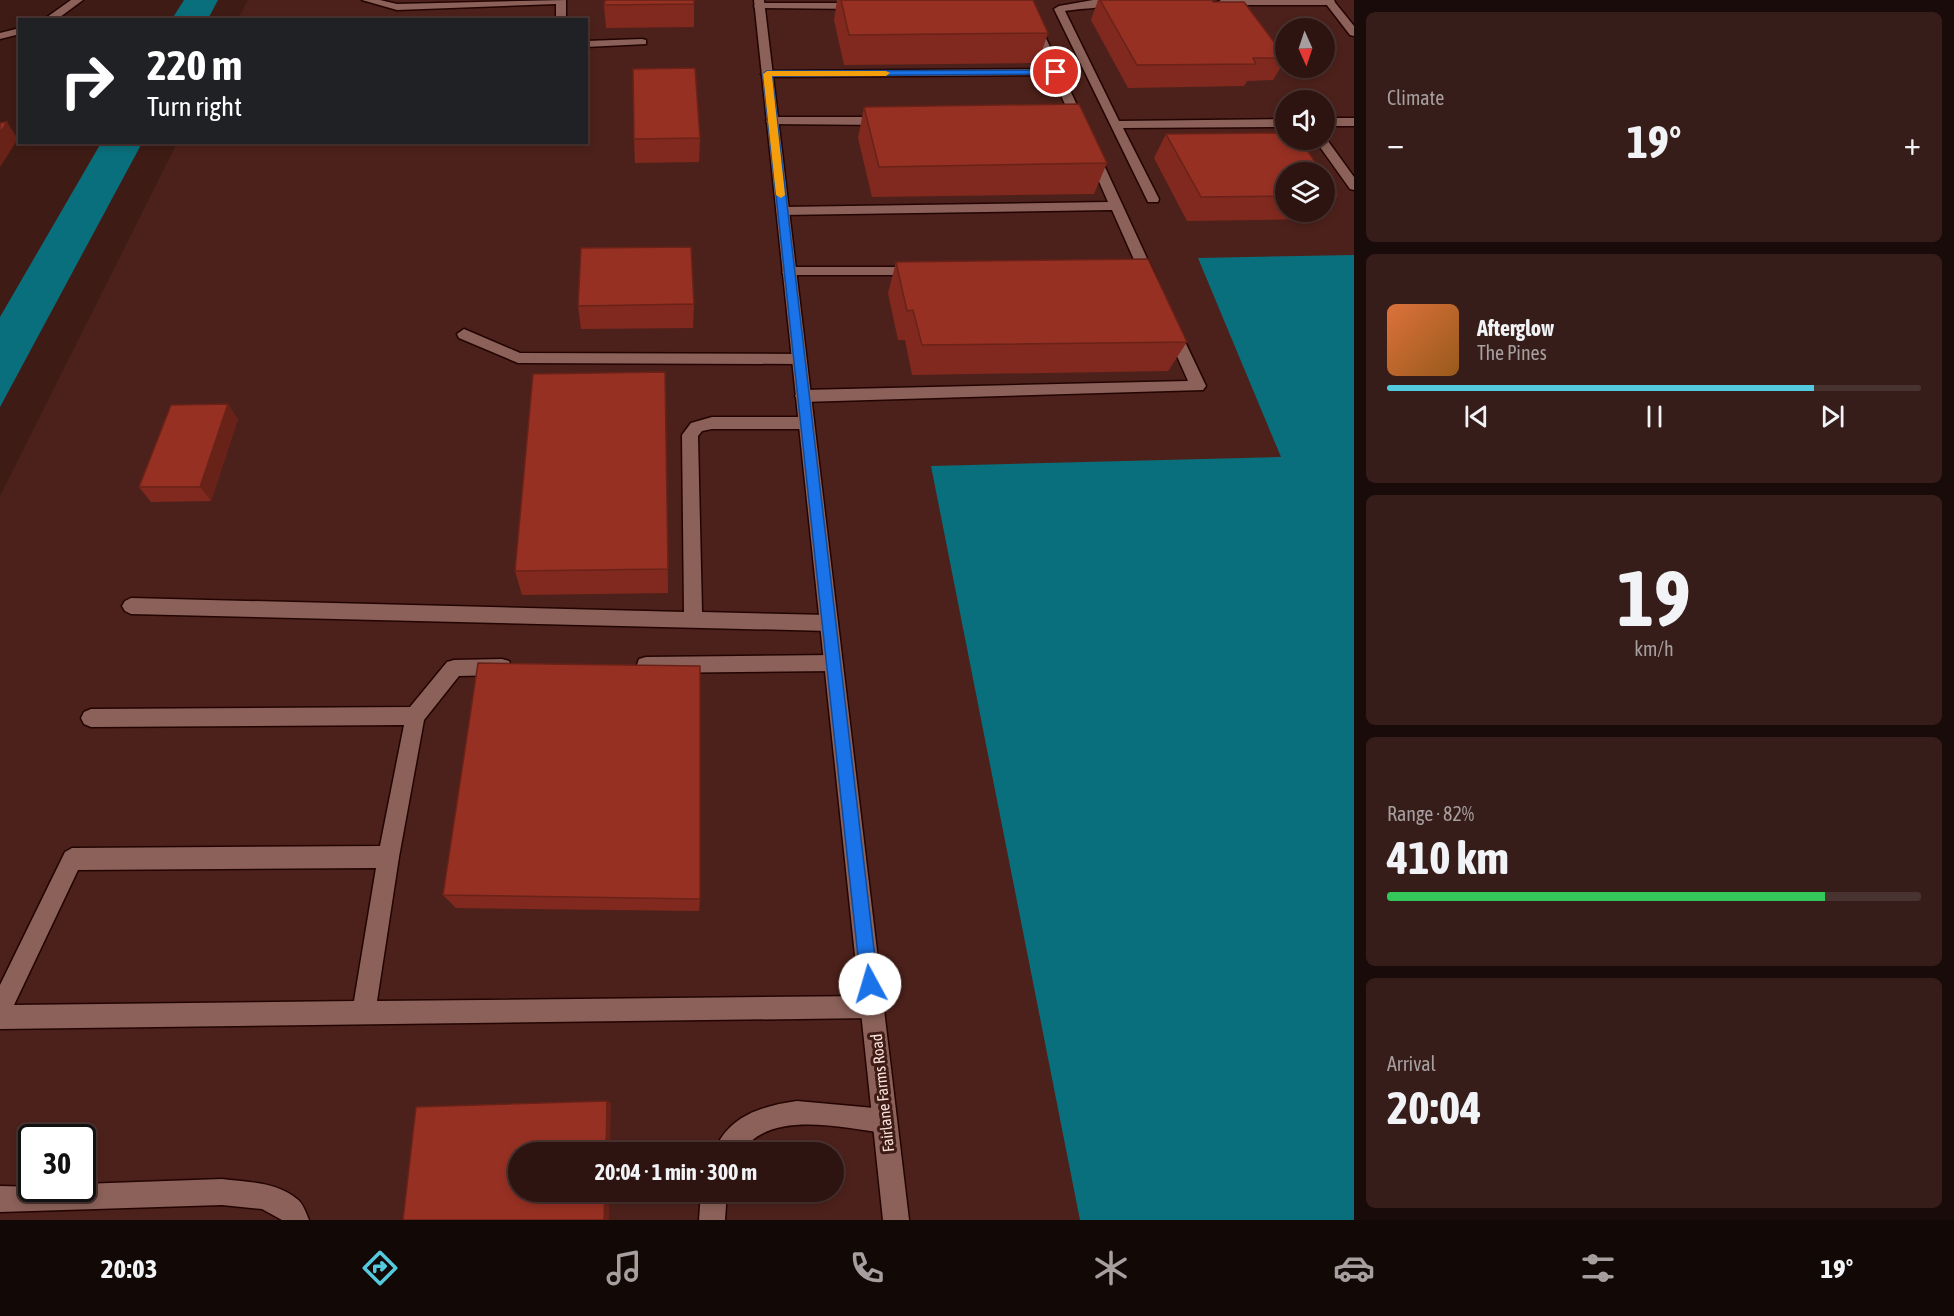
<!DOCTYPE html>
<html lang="en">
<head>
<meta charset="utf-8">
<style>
  body { margin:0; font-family:"Asap Condensed",sans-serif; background:#361d19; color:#f1f3f6; height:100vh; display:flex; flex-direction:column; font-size:22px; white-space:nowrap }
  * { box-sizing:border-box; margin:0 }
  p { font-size:20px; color:#a79e9f }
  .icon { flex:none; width:33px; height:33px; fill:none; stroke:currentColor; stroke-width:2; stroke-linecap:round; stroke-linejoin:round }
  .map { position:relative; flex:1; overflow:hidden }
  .panel { display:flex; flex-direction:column; gap:12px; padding:12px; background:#190b09; width:600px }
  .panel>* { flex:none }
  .banner { position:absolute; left:18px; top:18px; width:570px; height:126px; border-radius:0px; box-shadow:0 3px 9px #0003,0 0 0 2px #493330; background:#202124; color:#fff; overflow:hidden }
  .needle { width:39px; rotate:177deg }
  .fabs { position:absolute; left:1275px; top:18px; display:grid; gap:12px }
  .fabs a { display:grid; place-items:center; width:60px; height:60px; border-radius:50%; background:#2e1410; box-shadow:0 3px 9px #0003,0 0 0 2px #493330; font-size:30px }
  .speed { position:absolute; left:18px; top:1124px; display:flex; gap:12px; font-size:30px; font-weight:700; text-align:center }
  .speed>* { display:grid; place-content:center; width:78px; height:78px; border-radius:50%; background:#2e1410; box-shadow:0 3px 9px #0003,0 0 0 2px #493330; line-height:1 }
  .speed .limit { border:3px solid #111; border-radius:9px; background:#fff; color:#111 }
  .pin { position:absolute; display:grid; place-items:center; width:51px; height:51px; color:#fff; margin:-26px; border:3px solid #fff; border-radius:50%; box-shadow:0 2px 6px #0007 }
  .me { position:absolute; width:66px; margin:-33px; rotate:354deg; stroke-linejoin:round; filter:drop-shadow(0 0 4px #0008) }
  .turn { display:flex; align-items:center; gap:21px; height:126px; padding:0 30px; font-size:27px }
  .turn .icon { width:78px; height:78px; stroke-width:2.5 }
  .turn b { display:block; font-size:42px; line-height:51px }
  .big { font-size:45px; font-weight:700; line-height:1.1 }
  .panel .widget { flex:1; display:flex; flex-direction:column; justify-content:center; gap:9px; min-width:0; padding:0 21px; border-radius:9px; background:#361d19 }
  .panel .dial { align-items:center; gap:0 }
  .dial b { font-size:78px; line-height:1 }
  .song { display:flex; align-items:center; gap:18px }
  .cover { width:72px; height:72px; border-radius:9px; background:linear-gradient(135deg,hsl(20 70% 55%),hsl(30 70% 35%)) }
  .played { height:6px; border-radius:3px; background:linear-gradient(90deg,#54cade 80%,#493330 80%) }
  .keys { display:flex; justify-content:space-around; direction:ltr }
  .heat { display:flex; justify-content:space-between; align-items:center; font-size:33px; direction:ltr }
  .charge { height:9px; border-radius:4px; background:linear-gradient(90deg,#34c759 82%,#493330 0) }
  .trip { position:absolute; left:508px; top:1142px; width:336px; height:60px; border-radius:30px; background:#2e1410; box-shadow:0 3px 9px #0003,0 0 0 2px #493330; font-weight:700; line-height:60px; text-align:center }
  .tab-bar { display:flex; height:96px; justify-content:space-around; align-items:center; background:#120806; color:#a79e9f }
  .tab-bar .icon { width:42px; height:42px }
  .tab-bar .selected { color:#54cade }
  .tab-bar b { font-size:27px; color:#f1f3f6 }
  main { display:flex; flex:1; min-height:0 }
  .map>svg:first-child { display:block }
  .built { fill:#4d211b; fill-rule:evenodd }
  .water { fill:#0a6f7c }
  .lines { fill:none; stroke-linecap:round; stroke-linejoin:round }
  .lane-casing { stroke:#230402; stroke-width:3 }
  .street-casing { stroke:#230402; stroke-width:3 }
  .lane { fill:#8b6159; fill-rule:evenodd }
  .street { fill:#8b6159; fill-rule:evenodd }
  .wall { fill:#81291e }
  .shaded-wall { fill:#692218 }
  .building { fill:#963023; stroke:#692218; stroke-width:1.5 }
  .route { fill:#1a73e8; stroke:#114b97; stroke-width:1.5 }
  .slow { fill:#f59e0b }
  .labels { text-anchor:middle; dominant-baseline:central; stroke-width:6; stroke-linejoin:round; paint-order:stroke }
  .street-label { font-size:16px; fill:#fae1dc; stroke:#3e1b15 }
</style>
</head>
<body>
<main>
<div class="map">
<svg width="1354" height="1220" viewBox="0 0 1354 1220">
  <rect width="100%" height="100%" fill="#3e1b15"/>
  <!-- built -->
  <path class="built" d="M248 0H1354V1220H0V496L177 143 586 142V20L238 19ZM1286 28H1324V68H1286ZM1286 100H1324V140H1286ZM1286 172H1324V212H1286ZM32 1137H82V1188H32ZM519 1152H834V1191H519Z"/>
  <!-- water -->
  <g class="water">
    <polygon points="184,0 218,0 208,19 172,19"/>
    <polygon points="101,143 142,143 0,407 0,317"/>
    <polygon points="1354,255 1354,1220 1080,1220 931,466 1281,457 1198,258"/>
  </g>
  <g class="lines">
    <defs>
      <g id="lane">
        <polygon points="362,0 380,0 397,4 566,0 566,20 556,20 556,4 397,10"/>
        <path d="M1093 0H1121L1126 3C1122 6 1076 9 1065 11L1119 121 1286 119V127L1123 128 1159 199 1158 202H1148L1054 9 1059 6Z"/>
        <polygon points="1221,0 1334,0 1335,2 1330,5 1217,5 1216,3"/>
        <polygon points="759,3 859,3 864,6 859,9 755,8 754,6"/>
        <polygon points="1034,20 1039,23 1087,127 1085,130 1077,130 1075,127 1052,75 767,77 761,74 767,71 1049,69 1029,23"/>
        <polygon points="642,39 646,40 646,44 586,47 586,41"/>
        <polygon points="772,117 884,117 890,121 884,125 768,124 766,121"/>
        <rect x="1324" y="118" width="30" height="8"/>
        <polygon points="1325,137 1354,177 1354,190 1350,189 1315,140 1324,140"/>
        <polygon points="1092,148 1098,152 1157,280 1155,283 1145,283 1143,280 1112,210 782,215 776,211 782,207 1108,202 1086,152"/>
        <polygon points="789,267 918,267 925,271 918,275 784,275 782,272"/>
        <polygon points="1171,322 1178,327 1206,386 1203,390 803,402 798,400 795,396 798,392 803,390 1188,381 1164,327"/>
        <polygon points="464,329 520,353 799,354 806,359 799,364 518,363 459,338 457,334"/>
        <polygon points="712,417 806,417 812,419 814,423 812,427 806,429 712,429 702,431 698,436 702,612 829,615 835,617 838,623 835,629 829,631 131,614 125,611 122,606 125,601 131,598 684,612 682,435 691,423"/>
        <polygon points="833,655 840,657 842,663 840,669 833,671 646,673 639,671 637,665 639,659 646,657"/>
        <path d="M502 659 509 661 511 667 509 673 502 675 459 676 424 720 399 857 377 1001 872 996 880 999 883 1007 880 1015 872 1018 0 1029V985L65 852 72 848 380 846 404 725 91 727 84 724 81 718 84 712 91 709 410 707 447 662 454 660ZM376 868 354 1001 14 1005 78 870Z"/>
        <path d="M797 1101 885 1109 894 1112 897 1121 894 1130 885 1133C841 1128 771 1109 741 1152H714C728 1116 761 1106 797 1101Z"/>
        <path d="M222 1179C247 1182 277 1182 297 1199 303 1203 306 1213 309 1220H282L262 1209 222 1205 0 1212V1186L82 1188V1184Z"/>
        <polygon points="701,1191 727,1191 725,1220 699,1220"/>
      </g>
      <g id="street">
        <polygon points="71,0 83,0 56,20 43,20"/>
        <polygon points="754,0 764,0 909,1220 883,1220"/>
        <polygon points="1323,0 1333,0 1354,26 1354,36 1350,35"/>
        <polygon points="20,28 20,34 0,39 0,33"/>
      </g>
    </defs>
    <!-- lane casing -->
    <use href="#lane" class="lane-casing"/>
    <!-- street casing -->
    <use href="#street" class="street-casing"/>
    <!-- lane -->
    <use href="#lane" class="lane"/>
    <!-- street -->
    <use href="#street" class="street"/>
  </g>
  <!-- wall -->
  <g class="wall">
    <polygon points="694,0 694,27 606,28 604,5"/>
    <polygon points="837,0 1033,0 1048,33 1038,63 844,65 834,20"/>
    <polygon points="1098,0 1212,0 1286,57 1286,59 1273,80 1247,81 1244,86 1128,88 1091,20"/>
    <polygon points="864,107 1107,163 1094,194 872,197 858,138"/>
    <polygon points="1166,134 1286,172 1286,212 1324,212 1324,176 1338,195 1321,219 1187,221 1154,158"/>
    <polygon points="700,138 699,162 635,163 634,139"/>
    <polygon points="896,262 1187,342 1168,371 912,375 905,340 898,340 888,293"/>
    <polygon points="694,304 693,328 581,329 578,306"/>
    <polygon points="665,372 668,593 522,595 515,571"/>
    <polygon points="238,419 211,501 151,502 139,487"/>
    <polygon points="443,895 700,899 699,911 456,908"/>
  </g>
  <!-- shaded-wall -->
  <g class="shaded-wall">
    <polygon points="7,122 18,139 0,167 0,133"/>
    <polygon points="228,404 238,419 211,501 200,487"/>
    <polygon points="607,1101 611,1103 610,1152 606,1152"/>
    <polygon points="605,1191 609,1191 609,1220 604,1220"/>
  </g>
  <!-- building -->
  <g class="building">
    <polygon points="605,0 694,0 694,4 604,5"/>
    <polygon points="841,0 1033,0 1048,33 849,35"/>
    <polygon points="1100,0 1212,0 1213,2 1244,2 1286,58 1253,58 1256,64 1137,65"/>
    <polygon points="695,68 700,138 634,139 633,69"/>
    <polygon points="1079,104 1107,163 879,167 864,107"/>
    <polygon points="7,122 0,133 0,123"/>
    <polygon points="1286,133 1286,140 1300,140 1322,172 1286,172 1286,196 1201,197 1166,134"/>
    <polygon points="1324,176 1338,195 1324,195"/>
    <polygon points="691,247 694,304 578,306 581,248"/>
    <polygon points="1148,259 1187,342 922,345 913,310 907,311 896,262"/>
    <polygon points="665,372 668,569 515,571 533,374"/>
    <polygon points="228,404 200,487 139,487 171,405"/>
    <polygon points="478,663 700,666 700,899 443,895"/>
    <polygon points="607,1101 606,1152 519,1152 519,1191 605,1191 604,1220 403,1220 416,1107"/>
  </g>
  <!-- route -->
  <polygon class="route" points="1056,70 1059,70 1059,74 772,76 878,984 876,991 870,993 863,991 861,984 763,74 767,71"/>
  <!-- slow -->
  <polygon class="slow" points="767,71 886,71 890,73 886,76 772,76 785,195 781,198 776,195 763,74"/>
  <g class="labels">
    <!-- street labels -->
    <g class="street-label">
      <text transform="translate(882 1093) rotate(-96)">Fairlane Farms Road</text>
    </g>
  </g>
</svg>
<div class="fabs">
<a><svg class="needle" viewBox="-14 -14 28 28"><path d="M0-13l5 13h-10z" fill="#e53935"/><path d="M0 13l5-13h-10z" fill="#a79e9f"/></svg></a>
<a><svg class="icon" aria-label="sound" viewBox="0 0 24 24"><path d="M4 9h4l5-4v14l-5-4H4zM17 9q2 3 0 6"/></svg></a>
<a><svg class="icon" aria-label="layers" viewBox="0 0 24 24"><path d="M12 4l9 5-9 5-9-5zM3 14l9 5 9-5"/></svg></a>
</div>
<div class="speed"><div class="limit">30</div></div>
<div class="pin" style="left:1056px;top:72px;background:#d93025"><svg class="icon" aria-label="arrive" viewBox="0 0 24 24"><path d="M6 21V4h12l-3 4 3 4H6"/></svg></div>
<svg class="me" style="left:870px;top:984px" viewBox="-20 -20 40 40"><circle r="19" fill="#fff"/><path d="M0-13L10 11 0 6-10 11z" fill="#1a73e8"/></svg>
<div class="trip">20:04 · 1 min · 300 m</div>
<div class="banner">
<div class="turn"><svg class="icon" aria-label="right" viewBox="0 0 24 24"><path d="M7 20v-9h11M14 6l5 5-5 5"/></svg><div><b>220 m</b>Turn right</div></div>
</div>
</div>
<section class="panel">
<div class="widget"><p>Climate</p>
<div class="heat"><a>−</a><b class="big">19°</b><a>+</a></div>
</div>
<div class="widget">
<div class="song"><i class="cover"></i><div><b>Afterglow</b><p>The Pines</p></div></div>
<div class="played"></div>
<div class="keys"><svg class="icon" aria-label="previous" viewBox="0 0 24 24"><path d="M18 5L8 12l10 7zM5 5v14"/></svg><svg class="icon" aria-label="pause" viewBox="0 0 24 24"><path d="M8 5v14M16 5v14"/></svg><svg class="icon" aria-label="next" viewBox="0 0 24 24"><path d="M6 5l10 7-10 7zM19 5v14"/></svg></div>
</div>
<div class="widget dial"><b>19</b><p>km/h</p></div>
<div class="widget"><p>Range · 82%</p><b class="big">410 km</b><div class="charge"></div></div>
<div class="widget"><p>Arrival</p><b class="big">20:04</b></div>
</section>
</main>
<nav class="tab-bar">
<b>20:03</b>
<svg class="icon selected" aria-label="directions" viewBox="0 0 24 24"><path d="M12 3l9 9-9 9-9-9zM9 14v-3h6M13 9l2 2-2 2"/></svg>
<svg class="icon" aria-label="music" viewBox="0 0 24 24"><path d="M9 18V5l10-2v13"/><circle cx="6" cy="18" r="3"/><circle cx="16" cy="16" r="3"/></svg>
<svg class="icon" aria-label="phone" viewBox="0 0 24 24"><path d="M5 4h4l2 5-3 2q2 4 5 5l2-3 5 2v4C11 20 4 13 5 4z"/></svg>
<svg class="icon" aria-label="climate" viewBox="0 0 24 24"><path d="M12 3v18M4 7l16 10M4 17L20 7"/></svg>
<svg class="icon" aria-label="car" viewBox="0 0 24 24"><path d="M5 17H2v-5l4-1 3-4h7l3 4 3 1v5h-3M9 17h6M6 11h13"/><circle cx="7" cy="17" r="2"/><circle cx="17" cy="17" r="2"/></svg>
<svg class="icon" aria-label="filters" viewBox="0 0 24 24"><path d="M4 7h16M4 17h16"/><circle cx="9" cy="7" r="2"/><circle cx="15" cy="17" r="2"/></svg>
<b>19°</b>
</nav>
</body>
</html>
